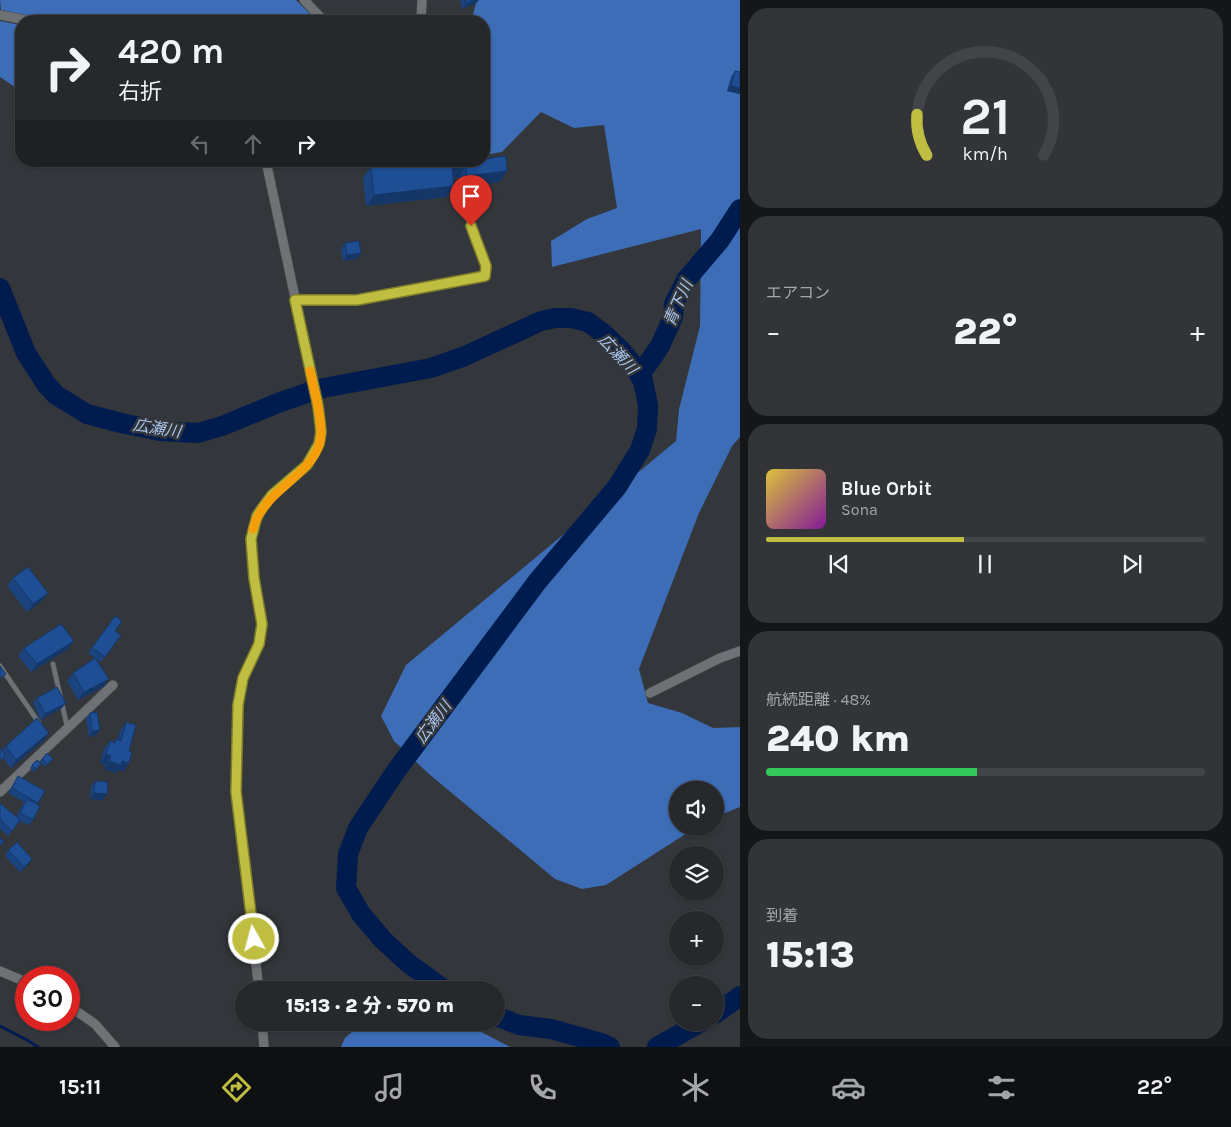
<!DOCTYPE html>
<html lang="ja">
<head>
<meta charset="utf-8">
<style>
  body { margin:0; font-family:Karla,"Noto Sans JP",sans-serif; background:#323438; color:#f1f3f6; height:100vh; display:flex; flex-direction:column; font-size:19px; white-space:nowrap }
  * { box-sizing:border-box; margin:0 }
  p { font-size:16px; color:#a4a6a9 }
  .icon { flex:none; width:28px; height:28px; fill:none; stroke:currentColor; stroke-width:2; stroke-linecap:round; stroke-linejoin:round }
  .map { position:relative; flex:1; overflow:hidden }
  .details { display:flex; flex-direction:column; gap:8px; padding:8px; background:#151618; width:491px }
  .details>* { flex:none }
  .banner { position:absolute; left:15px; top:15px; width:475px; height:152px; border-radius:20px; box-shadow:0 1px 4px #0004,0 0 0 1px #424448; background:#26282c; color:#f1f3f6; overflow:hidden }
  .controls { position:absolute; left:669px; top:781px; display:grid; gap:10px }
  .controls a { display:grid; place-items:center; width:55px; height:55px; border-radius:50%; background:#26282c; box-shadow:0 1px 4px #0004,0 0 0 1px #424448; font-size:25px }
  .speed { position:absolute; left:15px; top:966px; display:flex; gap:10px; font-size:25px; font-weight:700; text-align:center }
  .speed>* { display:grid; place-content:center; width:65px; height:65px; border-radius:50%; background:#26282c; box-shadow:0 1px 4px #0004,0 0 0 1px #424448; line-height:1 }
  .speed .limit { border:8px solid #d22; background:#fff; color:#111 }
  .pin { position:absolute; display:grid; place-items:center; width:42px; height:42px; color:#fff; margin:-51px -21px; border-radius:50% 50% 50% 0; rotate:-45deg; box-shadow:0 0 5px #0007 }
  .pin .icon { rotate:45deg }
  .me { position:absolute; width:55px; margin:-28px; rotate:353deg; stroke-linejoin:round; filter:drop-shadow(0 0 4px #0008) }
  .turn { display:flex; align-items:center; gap:18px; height:105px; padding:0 20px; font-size:22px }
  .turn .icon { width:65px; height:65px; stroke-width:2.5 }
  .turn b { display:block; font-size:35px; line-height:42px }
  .lanes { display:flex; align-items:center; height:48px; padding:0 20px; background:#0003; justify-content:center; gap:25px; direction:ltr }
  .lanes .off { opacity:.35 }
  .big { font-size:38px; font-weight:800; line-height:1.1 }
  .details .card { flex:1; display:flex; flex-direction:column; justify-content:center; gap:8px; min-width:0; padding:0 18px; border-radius:20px; background:#323438 }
  .details .dial { align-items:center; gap:0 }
  .dial svg { height:130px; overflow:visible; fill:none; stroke:#424448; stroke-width:7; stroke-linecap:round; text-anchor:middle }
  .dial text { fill:#f1f3f6; stroke:none }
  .song { display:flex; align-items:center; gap:15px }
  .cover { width:60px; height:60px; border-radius:8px; background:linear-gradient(135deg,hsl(50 70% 55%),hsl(290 70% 35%)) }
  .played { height:5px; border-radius:2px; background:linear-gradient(90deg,#c0be41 45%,#424448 45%) }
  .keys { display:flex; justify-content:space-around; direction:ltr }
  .heat { display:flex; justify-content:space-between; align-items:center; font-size:28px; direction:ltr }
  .charge { height:8px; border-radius:4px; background:linear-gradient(90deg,#34c759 48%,#424448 0) }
  .trip { position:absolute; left:235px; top:981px; width:270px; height:50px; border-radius:25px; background:#26282c; box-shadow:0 1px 4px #0004,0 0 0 1px #424448; font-weight:800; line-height:50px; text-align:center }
  .dock { display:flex; height:80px; justify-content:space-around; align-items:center; background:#0f1012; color:#a4a6a9 }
  .dock .icon { width:35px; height:35px }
  .dock .selected { color:#c0be41 }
  .dock b { font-size:22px; color:#f1f3f6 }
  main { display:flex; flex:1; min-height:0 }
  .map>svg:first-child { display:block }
  .forest { fill:#3c6db6 }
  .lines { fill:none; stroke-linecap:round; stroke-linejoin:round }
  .stream { stroke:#001c4f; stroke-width:3 }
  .river { stroke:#001c4f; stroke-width:20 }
  .service-casing { stroke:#505356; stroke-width:5.5 }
  .minor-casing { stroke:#505356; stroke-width:10 }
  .service { stroke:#6e7276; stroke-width:4.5 }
  .minor { stroke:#6e7276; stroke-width:9 }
  .wall { fill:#1a437f }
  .shaded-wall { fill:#153768 }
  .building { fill:#1e4e94; stroke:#153768 }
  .route-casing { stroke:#7d7c2a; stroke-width:12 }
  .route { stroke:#c0be41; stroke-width:9 }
  .slow { stroke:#f59e0b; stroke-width:9 }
  .labels { text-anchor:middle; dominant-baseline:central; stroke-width:5; stroke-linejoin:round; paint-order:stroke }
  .water-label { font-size:16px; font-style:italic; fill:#aac5ec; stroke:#33363b }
</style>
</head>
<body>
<main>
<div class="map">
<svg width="740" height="1047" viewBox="0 0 740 1047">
  <rect width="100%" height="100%" fill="#33363b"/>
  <!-- forest -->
  <g class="forest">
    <polygon points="0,0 296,0 317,21 54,21 1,10"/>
    <polygon points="477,0 740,0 740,437 732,446 699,513 639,669 648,703 682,713 713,728 740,727 740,807 715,817 715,790 678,790 678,828 695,828 606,885 582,889 555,879 429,774 394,741 381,716 406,665 676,441 679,409 700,326 701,229 552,267 551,241 587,219 617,208 604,125 574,128 541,112 502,152 484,155 484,21 471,21"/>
    <polygon points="0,21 21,25 21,91 0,77"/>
    <polygon points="362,1023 464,1023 510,1047 341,1047 345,1038"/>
  </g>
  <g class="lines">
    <!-- stream -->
    <polyline class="stream" points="0,1026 27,1040 38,1047"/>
    <!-- river -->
    <g class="river">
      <polyline points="0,288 26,353 46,384 56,395 87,414 121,423 160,431 198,433 222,426 278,403 318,389 431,368 465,356 541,321 555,318 571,318 588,322 604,334 622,351 634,366 643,381 648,405 647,429 640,450 617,487 537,582 396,771 358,828 348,854 346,888 361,914 383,940 408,963 445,990"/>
      <polyline points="640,375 660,346 673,317 674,304 686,280 720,240 740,209"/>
      <polyline points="715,1014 740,996"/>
      <polyline points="496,1016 519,1025 551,1029 601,1043 610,1047"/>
      <polyline points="657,1047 701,1022"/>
    </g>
    <defs>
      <g id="service">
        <polyline points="296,300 357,300 485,276 486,266 476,242 463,203"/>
        <polyline points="53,664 67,726"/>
        <polyline points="0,666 39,723"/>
      </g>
      <g id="minor">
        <polyline points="304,0 324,21"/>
        <polyline points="0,15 30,21"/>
        <polyline points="421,21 422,0"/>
        <polyline points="650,693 720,658 740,651"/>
        <polyline points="0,792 113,685"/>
        <polyline points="0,971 26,982"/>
        <polyline points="259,990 236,792 237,705 243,678 259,644 262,624 254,578 251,539 254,526 263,507 273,495 307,465 314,455 319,444 321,432 318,406 266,161"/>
        <polyline points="69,1006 95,1024 115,1047"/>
        <polyline points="262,1022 264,1047"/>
      </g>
    </defs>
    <!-- service casing -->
    <use href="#service" class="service-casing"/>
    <!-- minor casing -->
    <use href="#minor" class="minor-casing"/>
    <!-- service -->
    <use href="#service" class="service"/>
    <!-- minor -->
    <use href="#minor" class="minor"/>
  </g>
  <!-- wall -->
  <g class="wall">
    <polygon points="460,0 479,0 476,3 462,9"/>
    <polygon points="735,71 740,72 740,94 727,91 731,77"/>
    <polygon points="462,161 500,182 460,187 459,177 453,178 454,186 447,197 366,206 363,178 371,167 413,167"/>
    <polygon points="345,243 361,253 357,259 343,261 341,249"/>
    <polygon points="13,578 42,601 27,612 7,586"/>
    <polygon points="115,616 115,631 121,635 101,662 95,658 103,687 78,700 67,681 73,673 95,658 88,653"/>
    <polygon points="24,648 68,649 31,672 18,656"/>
    <polygon points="37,698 62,708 41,720 33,703"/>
    <polygon points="90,713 100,730 96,735 89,737 86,718"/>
    <polygon points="126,722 129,751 129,763 124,771 118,770 116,773 104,769 105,764 100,763 104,749 110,741 114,742 116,739 118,740 120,731"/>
    <polygon points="43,741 11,768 3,758 1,761 2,751 6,746"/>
    <polygon points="42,759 53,759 45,767 40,762"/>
    <polygon points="32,765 39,767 34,772 30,768"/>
    <polygon points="18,776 45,791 37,804 33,820 29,825 20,821 8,836 0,829 0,803 16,817 24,802 8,793"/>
    <polygon points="95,781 103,800 90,799 91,787"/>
    <polygon points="8,850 28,865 20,872 5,856"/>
  </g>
  <!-- shaded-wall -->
  <g class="shaded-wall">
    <polygon points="475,0 479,0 476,3 462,9 466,4"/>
    <polygon points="731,86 740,88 740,94 727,91"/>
    <polygon points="466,166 459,177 445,179 452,168"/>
    <polygon points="507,171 500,182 460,187 467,176"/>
    <polygon points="454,186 447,197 366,206 374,195"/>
    <polygon points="361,253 357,259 343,261 347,255"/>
    <polygon points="48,593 42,601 27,612 33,604"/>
    <polygon points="74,641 68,649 31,672 37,664"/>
    <polygon points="109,679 103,687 78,700 84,692"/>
    <polygon points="66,703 62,708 41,720 45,714"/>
    <polygon points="100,730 96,735 89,737 92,731"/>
    <polygon points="49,733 43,741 11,768 16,760"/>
    <polygon points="106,754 111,756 105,764 100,763"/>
    <polygon points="109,761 122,761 129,763 124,771 118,770 116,773 104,769"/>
    <polygon points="94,793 107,794 103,800 90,799"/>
    <polygon points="32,859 28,865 20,872 24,867"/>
  </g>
  <!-- building -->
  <g class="building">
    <polygon points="465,0 475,0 466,4"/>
    <polygon points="735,71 740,72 740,88 731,86"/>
    <polygon points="506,156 507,171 467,176 466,166 452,168 454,186 374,195 371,167 412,162 413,167 462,161 484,161 484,159"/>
    <polygon points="359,241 361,253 347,255 345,243"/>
    <polygon points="28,567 48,593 33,604 13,578"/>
    <polygon points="115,616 122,621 115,631 121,635 105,657 92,648"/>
    <polygon points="61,624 74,641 37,664 24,648"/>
    <polygon points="95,658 109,679 84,692 73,673"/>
    <polygon points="0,666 6,674 0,678"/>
    <polygon points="57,687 66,703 45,714 37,698"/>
    <polygon points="97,712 100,730 92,731 90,713"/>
    <polygon points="37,718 49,733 16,760 6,746"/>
    <polygon points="126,722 136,725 129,751 132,752 129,763 122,761 121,765 109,761 111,756 106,754 110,741 115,743 116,739 121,741"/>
    <polygon points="0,748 5,755 0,760"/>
    <polygon points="47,753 53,759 47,764 42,759"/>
    <polygon points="37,760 41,764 36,769 32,765"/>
    <polygon points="18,776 45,791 38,803 12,788"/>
    <polygon points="95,781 108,782 107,794 94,793"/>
    <polygon points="27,799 40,806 33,820 20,813"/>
    <polygon points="0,803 20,820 12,831 0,819"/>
    <polygon points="0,838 4,841 0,846"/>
    <polygon points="17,842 32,859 24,867 8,850"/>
  </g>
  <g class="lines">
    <defs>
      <polyline id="route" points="254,939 236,792 238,705 243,678 259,644 262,624 254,578 251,539 257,516 263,507 272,495 307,465 319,444 321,432 318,406 295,300 357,300 485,276 486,266 471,226"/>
    </defs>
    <!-- route casing -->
    <use href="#route" class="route-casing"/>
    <!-- route -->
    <use href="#route" class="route"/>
    <!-- slow -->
    <path class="slow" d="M253 529C263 487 322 473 321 432 321 412 314 391 310 371"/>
  </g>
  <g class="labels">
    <!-- water labels -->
    <g class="water-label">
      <text transform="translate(678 303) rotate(-66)">青下川</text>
      <text transform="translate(618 354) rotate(47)">広瀬川</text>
      <text transform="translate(157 428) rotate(9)">広瀬川</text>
      <text transform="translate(433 722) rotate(-53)">広瀬川</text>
    </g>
  </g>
</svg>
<div class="controls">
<a><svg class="icon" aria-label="sound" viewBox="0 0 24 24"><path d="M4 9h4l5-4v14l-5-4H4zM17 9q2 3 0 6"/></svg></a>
<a><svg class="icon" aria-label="layers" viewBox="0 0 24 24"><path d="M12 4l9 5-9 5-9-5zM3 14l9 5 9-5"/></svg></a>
<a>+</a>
<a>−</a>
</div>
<div class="speed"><div class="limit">30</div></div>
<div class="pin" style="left:471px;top:226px;background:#d93025"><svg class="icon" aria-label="arrive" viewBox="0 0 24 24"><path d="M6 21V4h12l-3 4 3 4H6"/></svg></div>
<svg class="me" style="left:254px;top:939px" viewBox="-20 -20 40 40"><circle r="17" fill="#c0be41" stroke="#fff" stroke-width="3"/><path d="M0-11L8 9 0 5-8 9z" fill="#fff"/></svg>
<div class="trip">15:13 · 2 分 · 570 m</div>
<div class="banner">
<div class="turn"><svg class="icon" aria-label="right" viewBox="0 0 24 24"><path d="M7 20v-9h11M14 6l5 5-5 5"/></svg><div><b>420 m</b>右折</div></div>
<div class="lanes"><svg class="icon off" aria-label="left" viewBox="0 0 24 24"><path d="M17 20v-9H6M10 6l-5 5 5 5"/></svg><svg class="icon off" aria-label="ahead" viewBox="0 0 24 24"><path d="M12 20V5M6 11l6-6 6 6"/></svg><svg class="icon" aria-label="right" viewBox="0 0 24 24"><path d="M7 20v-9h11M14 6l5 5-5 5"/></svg></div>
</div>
</div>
<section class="details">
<div class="card dial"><svg viewBox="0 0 100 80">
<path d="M14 69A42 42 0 1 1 86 69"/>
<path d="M14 69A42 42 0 0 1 8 44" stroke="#c0be41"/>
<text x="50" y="56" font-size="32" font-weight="700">21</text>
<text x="50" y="72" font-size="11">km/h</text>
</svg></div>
<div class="card"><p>エアコン</p>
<div class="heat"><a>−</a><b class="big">22°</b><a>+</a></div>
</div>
<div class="card">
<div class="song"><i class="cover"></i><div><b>Blue Orbit</b><p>Sona</p></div></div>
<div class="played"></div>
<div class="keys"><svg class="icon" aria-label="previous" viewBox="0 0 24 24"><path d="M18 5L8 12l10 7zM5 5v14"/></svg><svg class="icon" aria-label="pause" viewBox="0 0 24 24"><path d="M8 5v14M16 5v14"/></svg><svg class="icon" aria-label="next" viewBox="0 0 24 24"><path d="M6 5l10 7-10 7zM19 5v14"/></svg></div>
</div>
<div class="card"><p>航続距離 · 48%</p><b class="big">240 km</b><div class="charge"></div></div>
<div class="card"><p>到着</p><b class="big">15:13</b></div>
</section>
</main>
<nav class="dock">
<b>15:11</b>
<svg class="icon selected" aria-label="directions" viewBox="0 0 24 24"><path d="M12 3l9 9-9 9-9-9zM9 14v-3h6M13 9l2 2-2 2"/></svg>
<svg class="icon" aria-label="music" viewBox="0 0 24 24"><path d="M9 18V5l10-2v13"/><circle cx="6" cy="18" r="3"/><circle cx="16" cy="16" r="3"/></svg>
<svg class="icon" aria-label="phone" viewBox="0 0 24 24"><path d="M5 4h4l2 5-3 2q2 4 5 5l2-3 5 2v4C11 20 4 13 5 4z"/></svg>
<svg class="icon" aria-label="climate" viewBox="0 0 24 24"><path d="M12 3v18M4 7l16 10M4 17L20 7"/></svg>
<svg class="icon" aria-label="car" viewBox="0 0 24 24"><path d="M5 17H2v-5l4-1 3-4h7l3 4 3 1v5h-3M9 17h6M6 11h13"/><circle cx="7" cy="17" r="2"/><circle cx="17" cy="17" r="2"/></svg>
<svg class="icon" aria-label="filters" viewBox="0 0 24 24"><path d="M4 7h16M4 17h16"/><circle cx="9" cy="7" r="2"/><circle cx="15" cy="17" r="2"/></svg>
<b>22°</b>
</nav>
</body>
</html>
